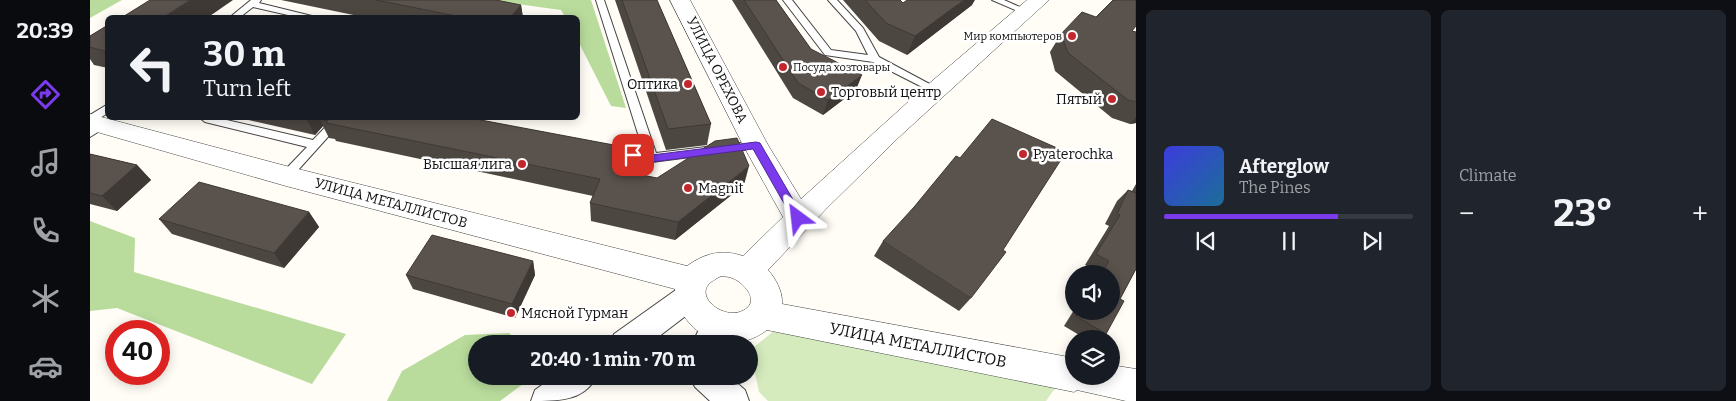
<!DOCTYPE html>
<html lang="en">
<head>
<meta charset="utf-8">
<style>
  body { margin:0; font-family:Bitter,serif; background:#20242c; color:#f1f3f6; height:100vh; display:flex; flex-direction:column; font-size:19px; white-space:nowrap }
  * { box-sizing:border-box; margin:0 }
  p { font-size:16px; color:#9ea1a6 }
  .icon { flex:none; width:28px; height:28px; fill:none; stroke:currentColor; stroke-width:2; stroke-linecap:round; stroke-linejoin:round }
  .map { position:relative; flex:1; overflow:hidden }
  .drawer { display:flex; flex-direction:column; gap:10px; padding:10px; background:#0d0f14; width:600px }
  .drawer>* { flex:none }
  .top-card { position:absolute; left:15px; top:15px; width:475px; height:105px; border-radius:8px; box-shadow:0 2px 12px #0003; background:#171b24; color:#f1f3f6; overflow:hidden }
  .tools { position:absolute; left:975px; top:265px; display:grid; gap:10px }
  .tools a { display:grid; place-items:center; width:55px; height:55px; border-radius:50%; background:#171b24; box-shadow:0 2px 12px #0003; font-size:25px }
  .speed { position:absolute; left:15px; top:320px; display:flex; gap:10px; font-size:25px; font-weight:700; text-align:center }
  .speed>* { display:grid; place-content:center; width:65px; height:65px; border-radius:50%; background:#171b24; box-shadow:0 2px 12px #0003; line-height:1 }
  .speed .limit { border:8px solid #d22; background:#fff; color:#111 }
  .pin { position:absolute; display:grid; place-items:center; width:42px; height:42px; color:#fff; margin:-21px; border-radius:10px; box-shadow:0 2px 8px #0006 }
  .me { position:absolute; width:55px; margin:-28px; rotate:330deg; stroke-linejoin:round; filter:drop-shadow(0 0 4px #0008) }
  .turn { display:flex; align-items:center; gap:18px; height:105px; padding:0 15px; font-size:22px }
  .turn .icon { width:65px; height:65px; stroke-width:2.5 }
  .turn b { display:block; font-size:35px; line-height:42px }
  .big { font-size:38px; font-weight:700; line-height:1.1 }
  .drawer .tile { flex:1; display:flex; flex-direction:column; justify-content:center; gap:8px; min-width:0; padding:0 18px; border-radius:8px; background:#20242c }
  .song { display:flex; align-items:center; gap:15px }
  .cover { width:60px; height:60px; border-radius:8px; background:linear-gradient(135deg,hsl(240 70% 55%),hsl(200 70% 35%)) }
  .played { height:5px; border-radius:2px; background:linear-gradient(90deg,#7c3aed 70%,#363941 70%) }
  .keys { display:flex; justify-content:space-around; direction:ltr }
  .heat { display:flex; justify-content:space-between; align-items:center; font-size:28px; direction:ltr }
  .drawer .tiles { flex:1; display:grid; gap:10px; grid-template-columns:repeat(2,1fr) }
  .trip { position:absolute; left:378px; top:335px; width:290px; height:50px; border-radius:25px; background:#171b24; box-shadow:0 2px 12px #0003; font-weight:700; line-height:50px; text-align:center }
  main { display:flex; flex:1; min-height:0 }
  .tab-bar { display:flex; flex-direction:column; width:90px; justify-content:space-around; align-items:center; background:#090b0e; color:#9ea1a6 }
  .tab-bar .icon { width:35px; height:35px }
  .tab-bar .current { color:#7c3aed }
  .tab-bar b { font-size:22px; color:#f1f3f6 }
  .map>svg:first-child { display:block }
  .green { fill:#d5ebbd }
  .forest { fill:#b9dc9c }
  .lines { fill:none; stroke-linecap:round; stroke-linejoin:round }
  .service-casing { stroke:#444; stroke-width:2 }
  .minor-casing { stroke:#444; stroke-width:2 }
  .tertiary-casing { stroke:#444; stroke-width:1 }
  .service { fill:#fff; fill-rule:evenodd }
  .minor { fill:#fff; fill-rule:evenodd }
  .tertiary { fill:#fff; fill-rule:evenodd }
  .wall { fill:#4d4742 }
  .shaded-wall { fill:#3f3936 }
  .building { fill:#5a524d; stroke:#3f3936 }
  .route { fill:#7c3aed; stroke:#51269a }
  .poi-dot { fill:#c4262e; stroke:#fff; stroke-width:2 }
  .labels { text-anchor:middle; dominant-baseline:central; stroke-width:5; stroke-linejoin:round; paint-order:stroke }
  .far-poi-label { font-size:11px; fill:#111; stroke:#fff; text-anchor:end }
  .street-label { font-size:14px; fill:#111; stroke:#fff }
  .poi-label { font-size:14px; fill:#111; stroke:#fff; text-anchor:start }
  .near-street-label { font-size:16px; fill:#111; stroke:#fff }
</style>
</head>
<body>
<main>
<nav class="tab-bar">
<b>20:39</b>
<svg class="icon current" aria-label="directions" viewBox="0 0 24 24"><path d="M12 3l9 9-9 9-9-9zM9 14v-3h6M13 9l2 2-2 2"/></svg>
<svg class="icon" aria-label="music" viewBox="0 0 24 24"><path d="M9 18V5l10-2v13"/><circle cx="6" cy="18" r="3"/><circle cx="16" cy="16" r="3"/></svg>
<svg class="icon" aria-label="phone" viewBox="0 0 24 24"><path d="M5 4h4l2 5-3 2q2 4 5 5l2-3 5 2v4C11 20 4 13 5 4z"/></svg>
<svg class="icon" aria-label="climate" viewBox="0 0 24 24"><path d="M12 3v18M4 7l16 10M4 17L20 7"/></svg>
<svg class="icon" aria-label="car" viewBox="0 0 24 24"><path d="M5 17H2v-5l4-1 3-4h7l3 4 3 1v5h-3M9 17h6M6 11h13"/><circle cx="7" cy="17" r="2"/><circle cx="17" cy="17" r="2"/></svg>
</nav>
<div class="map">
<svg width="1046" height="401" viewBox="0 0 1046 401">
  <rect width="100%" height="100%" fill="#fffdf5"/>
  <!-- green -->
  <polygon class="green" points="693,324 973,377 956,401 678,401 669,392 660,350"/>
  <!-- forest -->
  <g class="forest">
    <polygon points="0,0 32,0 0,18"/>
    <polygon points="398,0 501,0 536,108 521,106 488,41 488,18 475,17 471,10"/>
    <polygon points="0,221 45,238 44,272 256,334 222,384 27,308 0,311"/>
    <polygon points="419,333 431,344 386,344 386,376 444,376 410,401 297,401 312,371 375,335"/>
  </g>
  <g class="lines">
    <defs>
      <g id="service">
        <polygon points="161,0 171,0 169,3 230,18 211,18 163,7 149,18 139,18"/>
        <polygon points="506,0 514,0 566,153 666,141 670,142 672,145 670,148 562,162 525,155 523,152 525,149 529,148 554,153"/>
        <polygon points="693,0 702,0 741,50 778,55 766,31 738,0 747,0 773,28 789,57 849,89 844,92 840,91 783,62 735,55"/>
        <polygon points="902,0 914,0 939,11 938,13 932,13"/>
        <polygon points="18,104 18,113 0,124 0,115"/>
        <polygon points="110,118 128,118 223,140 244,118 255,118 200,179 192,179 190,176 192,173 217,147 115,122"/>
        <polygon points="12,120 16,121 18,124 16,127 0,137 0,127"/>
      </g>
      <g id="minor">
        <polygon points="600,284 610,287 614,296 610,305 559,344 520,344 524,334 590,287"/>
        <polygon points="626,313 637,317 641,326 633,344 602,344 615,317"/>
        <path d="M464 376H507C494 401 469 401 441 401L445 390Z"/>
        <polygon points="600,376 639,376 655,390 659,401 620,401 605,387"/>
      </g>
      <path id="tertiary" d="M580 0H600L678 145 711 199 828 93 937 0H959L808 138 737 208 678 270C686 279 693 292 692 304L984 358V376H1021V365L1046 369V401H1036L987 390 984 392 677 330C640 358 590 336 585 289L196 186 0 130V114L196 166 597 266C615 253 632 249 653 256L693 217 653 145ZM631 276C634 277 638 276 642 278 651 281 668 297 658 307 641 324 606 301 618 285 621 281 626 279 631 276Z"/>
    </defs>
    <!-- service casing -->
    <use href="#service" class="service-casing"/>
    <!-- minor casing -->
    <use href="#minor" class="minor-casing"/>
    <!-- tertiary casing -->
    <use href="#tertiary" class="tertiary-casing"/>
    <!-- service -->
    <use href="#service" class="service"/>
    <!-- minor -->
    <use href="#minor" class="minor"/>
    <!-- tertiary -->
    <use href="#tertiary" class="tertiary"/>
  </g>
  <!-- wall -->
  <g class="wall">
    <polygon points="191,0 406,0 431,5 433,18 278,18"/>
    <polygon points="525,0 567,0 621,124 617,145 576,150"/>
    <polygon points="642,0 686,0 721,49 766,90 733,115 703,98"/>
    <polygon points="753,0 810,0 813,3 882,5 817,55 789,41"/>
    <polygon points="18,25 18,68 4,65 0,59 0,36"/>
    <polygon points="1044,31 1046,32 1046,123 1040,124 1022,118 965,71 960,52 971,34"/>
    <polygon points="150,118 380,118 545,149 544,168 542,173 567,178 654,185 585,240 501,221 500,203 503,196 246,141 245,139 239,138 233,126 225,135"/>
    <polygon points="0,154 47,165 61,180 27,211 0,204"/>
    <polygon points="1046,184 1046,269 1030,299 1016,334 1010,339 996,339 974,326 984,310 984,311 1021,311 1021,274 1006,274 1007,271 995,265 1019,226 1015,224 1027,201 1038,190 1042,191"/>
    <polygon points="219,212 229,227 194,268 82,234 69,219"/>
    <polygon points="793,241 881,298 869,311 784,256"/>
    <polygon points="443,261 445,275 425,318 323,289 316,275"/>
  </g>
  <!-- shaded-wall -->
  <g class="shaded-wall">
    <polygon points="100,0 143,0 117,18 72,18"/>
    <polygon points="874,0 885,0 882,5 817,55 825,36"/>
    <polygon points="431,5 433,18 420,18"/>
    <polygon points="772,75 766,90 733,115 738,100"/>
    <polygon points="1046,117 1046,123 1040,124"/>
    <polygon points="216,118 242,118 238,121 230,119 233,126 225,135"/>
    <polygon points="545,149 544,168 536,191 537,172"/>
    <polygon points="47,165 61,180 27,211 12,196"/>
    <polygon points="659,166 654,185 585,240 588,222"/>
    <polygon points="219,212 229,227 194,268 184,253"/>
    <polygon points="443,261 445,275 425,318 422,304"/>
  </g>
  <!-- building -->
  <g class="building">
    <polygon points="60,0 100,0 72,18 31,18"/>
    <polygon points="286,0 406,0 431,5 420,18 376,18"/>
    <polygon points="532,0 567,0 621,124 578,129"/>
    <polygon points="654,0 686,0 721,49 772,75 738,100 708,83"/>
    <polygon points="775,0 810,0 813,3 817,0 874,0 825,36 796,23"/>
    <polygon points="1023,0 1046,0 1046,26 1042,31 1046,32 1046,102 1038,100 978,53 971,34 992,12 1006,17"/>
    <polygon points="18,25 18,52 0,47 0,36"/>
    <polygon points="232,118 380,118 545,149 537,172 567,178 625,141 647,138 659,166 588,222 500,203 510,179 236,123 238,121 230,119"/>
    <polygon points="902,119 976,152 913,250 916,252 881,298 793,241 824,207 866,156 870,158"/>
    <polygon points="0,154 47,165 12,196 0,193"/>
    <polygon points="109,182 219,212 184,253 69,219"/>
    <polygon points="1038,190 1046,193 1046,269 1030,299 1034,301 1016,334 986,316 989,311 1021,311 1021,274 1011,274 1019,261 1006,254 1030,215 1027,214"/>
    <polygon points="342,235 443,261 422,304 316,275"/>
  </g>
  <!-- route -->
  <polygon class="route" points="666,142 670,143 712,215 714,218 712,221 704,221 663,149 562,162 540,157 538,155 543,151 562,155"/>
  <!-- markers -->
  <g class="poi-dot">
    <circle cx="982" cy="36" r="5"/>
    <circle cx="693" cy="67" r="5"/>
    <circle cx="598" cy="84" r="5"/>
    <circle cx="731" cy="92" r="5"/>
    <circle cx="1022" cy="99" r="5"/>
    <circle cx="933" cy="154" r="5"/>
    <circle cx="432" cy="164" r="5"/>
    <circle cx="598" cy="188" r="5"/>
    <circle cx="421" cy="313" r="5"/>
  </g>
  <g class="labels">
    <!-- far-poi labels -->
    <g class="far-poi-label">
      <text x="972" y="36">Мир компьютеров</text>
      <text x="703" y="67" text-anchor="start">Посуда хозтовары</text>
    </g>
    <!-- street labels -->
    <g class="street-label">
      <text transform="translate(627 70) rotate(63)">УЛИЦА ОРЕХОВА</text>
      <text transform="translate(301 203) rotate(15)">УЛИЦА МЕТАЛЛИСТОВ</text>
    </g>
    <!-- poi labels -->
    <g class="poi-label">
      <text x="588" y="84" text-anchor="end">Оптика</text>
      <text x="741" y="92">Торговый центр</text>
      <text x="1012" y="99" text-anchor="end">Пятый</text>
      <text x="943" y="154">Pyaterochka</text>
      <text x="422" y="164" text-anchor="end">Высшая лига</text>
      <text x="608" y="188">Magnit</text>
      <text x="431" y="313">Мясной Гурман</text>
    </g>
    <!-- near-street labels -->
    <g class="near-street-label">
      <text transform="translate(828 345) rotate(11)">УЛИЦА МЕТАЛЛИСТОВ</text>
    </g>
  </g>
</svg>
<div class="tools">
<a><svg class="icon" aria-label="sound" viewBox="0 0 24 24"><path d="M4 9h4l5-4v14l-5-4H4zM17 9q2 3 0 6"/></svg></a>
<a><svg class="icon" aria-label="layers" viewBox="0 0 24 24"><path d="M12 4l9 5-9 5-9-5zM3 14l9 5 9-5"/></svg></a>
</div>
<div class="speed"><div class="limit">40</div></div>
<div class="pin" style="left:543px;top:155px;background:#d93025"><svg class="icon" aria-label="arrive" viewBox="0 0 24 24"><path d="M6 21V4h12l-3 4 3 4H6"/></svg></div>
<svg class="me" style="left:708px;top:218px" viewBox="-20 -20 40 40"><path d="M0-17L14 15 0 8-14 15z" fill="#7c3aed" stroke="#fff" stroke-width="4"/></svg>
<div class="trip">20:40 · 1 min · 70 m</div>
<div class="top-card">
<div class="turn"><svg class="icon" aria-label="left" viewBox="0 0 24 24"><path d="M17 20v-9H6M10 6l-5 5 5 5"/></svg><div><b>30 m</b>Turn left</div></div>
</div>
</div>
<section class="drawer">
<div class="tiles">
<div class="tile">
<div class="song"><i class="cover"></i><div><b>Afterglow</b><p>The Pines</p></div></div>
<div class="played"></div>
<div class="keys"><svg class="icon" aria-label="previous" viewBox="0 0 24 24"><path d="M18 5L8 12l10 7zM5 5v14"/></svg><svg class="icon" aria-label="pause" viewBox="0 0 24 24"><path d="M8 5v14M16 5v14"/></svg><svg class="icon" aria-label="next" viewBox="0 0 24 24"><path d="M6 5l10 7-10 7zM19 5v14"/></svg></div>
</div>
<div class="tile"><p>Climate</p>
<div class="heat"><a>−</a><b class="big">23°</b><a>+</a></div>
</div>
</div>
</section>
</main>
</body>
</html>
